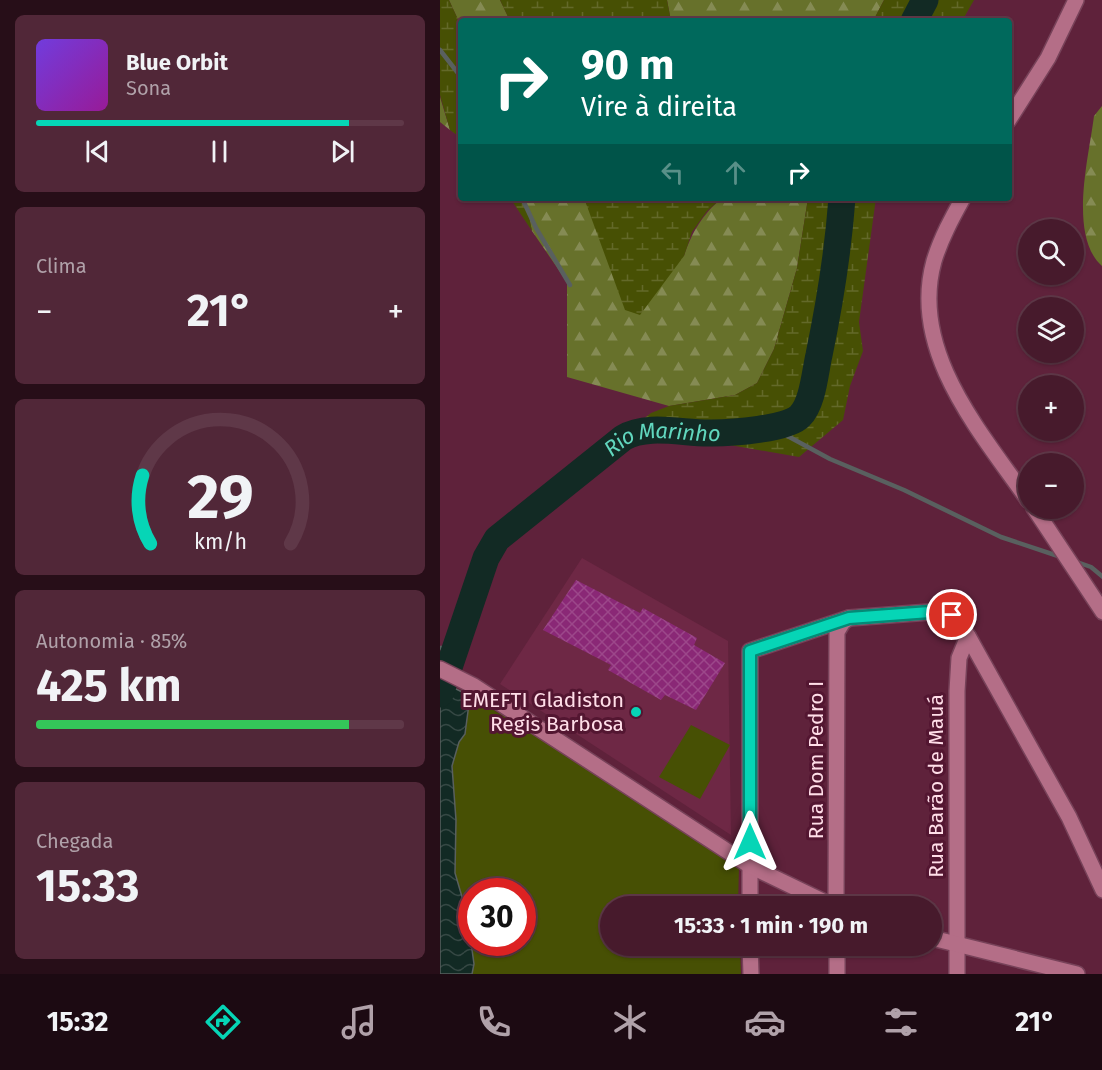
<!DOCTYPE html>
<html lang="pt">
<head>
<meta charset="utf-8">
<style>
  body { margin:0; font-family:"Fira Sans",sans-serif; background:#512738; color:#f1f3f6; height:100vh; display:flex; flex-direction:column; font-size:22px; white-space:nowrap }
  * { box-sizing:border-box; margin:0 }
  p { font-size:20px; color:#b0a1a9 }
  .icon { flex:none; width:33px; height:33px; fill:none; stroke:currentColor; stroke-width:2; stroke-linecap:round; stroke-linejoin:round }
  .map { position:relative; flex:1; overflow:hidden }
  .details { display:flex; flex-direction:column; gap:15px; padding:15px; background:#270e18; width:440px }
  .details>* { flex:none }
  .top-card { position:absolute; left:18px; top:18px; width:554px; height:183px; border-radius:6px; box-shadow:0 2px 4px #0004,0 0 0 2px #5f3848; background:#00695c; color:#fff; overflow:hidden }
  .fabs { position:absolute; left:578px; top:219px; display:grid; gap:12px }
  .fabs a { display:grid; place-items:center; width:66px; height:66px; border-radius:50%; background:#471a2c; box-shadow:0 2px 4px #0004,0 0 0 2px #5f3848; font-size:30px }
  .speed { position:absolute; left:18px; top:878px; display:flex; gap:12px; font-size:30px; font-weight:700; text-align:center }
  .speed>* { display:grid; place-content:center; width:78px; height:78px; border-radius:50%; background:#471a2c; box-shadow:0 2px 4px #0004,0 0 0 2px #5f3848; line-height:1 }
  .speed .limit { border:9px solid #d22; background:#fff; color:#111 }
  .pin { position:absolute; display:grid; place-items:center; width:51px; height:51px; color:#fff; margin:-26px; border:3px solid #fff; border-radius:50%; box-shadow:0 2px 6px #0007 }
  .me { position:absolute; width:66px; margin:-33px; rotate:0deg; stroke-linejoin:round; filter:drop-shadow(0 0 4px #0008) }
  .turn { display:flex; align-items:center; gap:21px; height:126px; padding:0 24px; font-size:27px }
  .turn .icon { width:78px; height:78px; stroke-width:2.5 }
  .turn b { display:block; font-size:42px; line-height:51px }
  .lanes { display:flex; align-items:center; height:57px; padding:0 24px; background:#0003; justify-content:center; gap:30px; direction:ltr }
  .lanes .off { opacity:.35 }
  .big { font-size:45px; font-weight:700; line-height:1.1 }
  .details .tile { flex:1; display:flex; flex-direction:column; justify-content:center; gap:9px; min-width:0; padding:0 21px; border-radius:9px; background:#512738 }
  .details .dial { align-items:center; gap:0 }
  .dial svg { height:156px; overflow:visible; fill:none; stroke:#5f3848; stroke-width:7; stroke-linecap:round; text-anchor:middle }
  .dial text { fill:#f1f3f6; stroke:none }
  .song { display:flex; align-items:center; gap:18px }
  .cover { width:72px; height:72px; border-radius:9px; background:linear-gradient(135deg,hsl(260 70% 55%),hsl(300 70% 35%)) }
  .played { height:6px; border-radius:3px; background:linear-gradient(90deg,#06d5b6 85%,#5f3848 85%) }
  .keys { display:flex; justify-content:space-around; direction:ltr }
  .heat { display:flex; justify-content:space-between; align-items:center; font-size:33px; direction:ltr }
  .charge { height:9px; border-radius:4px; background:linear-gradient(90deg,#34c759 85%,#5f3848 0) }
  .trip { position:absolute; left:160px; top:896px; width:342px; height:60px; border-radius:30px; background:#471a2c; box-shadow:0 2px 4px #0004,0 0 0 2px #5f3848; font-weight:700; line-height:60px; text-align:center }
  .menu { display:flex; height:96px; justify-content:space-around; align-items:center; background:#1c0a12; color:#b0a1a9 }
  .menu .icon { width:42px; height:42px }
  .menu .selected { color:#06d5b6 }
  .menu b { font-size:27px; color:#f1f3f6 }
  main { display:flex; flex:1; min-height:0 }
  .map>svg:first-child { display:block }
  .built { fill:#6e2845 }
  .grass { fill:#475004; fill-rule:evenodd }
  .forest { fill:url(#forest-firs) }
  .wetland { fill:url(#wetland-marsh) }
  .water { fill:url(#water-waves); stroke:#59605f; stroke-width:1.5 }
  .lines { fill:none; stroke-linecap:round; stroke-linejoin:round }
  .stream { stroke:#59605f; stroke-width:4.5 }
  .river { stroke:#122a24; stroke-width:27 }
  .building { fill:url(#building-cross-hatch) }
  .minor-casing { stroke:#774259; stroke-width:18 }
  .secondary-casing { stroke:#774259; stroke-width:18 }
  .minor { stroke:#b46e87; stroke-width:15 }
  .secondary { stroke:#b46e87; stroke-width:15 }
  .route-casing { stroke:#048a76; stroke-width:15 }
  .route { stroke:#06d5b6; stroke-width:10 }
  .poi-dot { fill:#06d5b6; stroke:#531631; stroke-width:2 }
  .labels { text-anchor:middle; dominant-baseline:central; stroke-width:6; stroke-linejoin:round; paint-order:stroke }
  .poi-label { font-size:21px; fill:#ffdee8; stroke:#531631; text-anchor:end }
  .street-label { font-size:21px; fill:#ffdee8; stroke:#531631 }
  .water-label { font-size:22px; font-style:italic; fill:#61d7be; stroke:#531631 }
</style>
</head>
<body>
<main>
<section class="details">
<div class="tile">
<div class="song"><i class="cover"></i><div><b>Blue Orbit</b><p>Sona</p></div></div>
<div class="played"></div>
<div class="keys"><svg class="icon" aria-label="previous" viewBox="0 0 24 24"><path d="M18 5L8 12l10 7zM5 5v14"/></svg><svg class="icon" aria-label="pause" viewBox="0 0 24 24"><path d="M8 5v14M16 5v14"/></svg><svg class="icon" aria-label="next" viewBox="0 0 24 24"><path d="M6 5l10 7-10 7zM19 5v14"/></svg></div>
</div>
<div class="tile"><p>Clima</p>
<div class="heat"><a>−</a><b class="big">21°</b><a>+</a></div>
</div>
<div class="tile dial"><svg viewBox="0 0 100 80">
<path d="M14 69A42 42 0 1 1 86 69"/>
<path d="M14 69A42 42 0 0 1 10 34" stroke="#06d5b6"/>
<text x="50" y="56" font-size="32" font-weight="700">29</text>
<text x="50" y="72" font-size="11">km/h</text>
</svg></div>
<div class="tile"><p>Autonomia · 85%</p><b class="big">425 km</b><div class="charge"></div></div>
<div class="tile"><p>Chegada</p><b class="big">15:33</b></div>
</section>
<div class="map">
<svg width="663" height="974" viewBox="0 0 663 974">
  <defs>
    <pattern id="forest-firs" width="22" height="20" patternUnits="userSpaceOnUse" patternTransform="scale(1.5)"><rect width="22" height="20" fill="#67712b"/><path d="M5 1l3.5 6h-7zM16 11l3.5 6h-7z" fill="#858b54"/></pattern>
    <pattern id="wetland-marsh" width="20" height="14" patternUnits="userSpaceOnUse" patternTransform="scale(1.5)"><rect width="20" height="14" fill="#475004"/><path d="M1 5h8M5 5V1M11 12h8M15 12V8" fill="none" stroke="#636929"/></pattern>
    <pattern id="water-waves" width="16" height="10" patternUnits="userSpaceOnUse" patternTransform="scale(1.5)"><rect width="16" height="10" fill="#122a24"/><path d="M0 5q4-4 8 0t8 0" fill="none" stroke="#364844"/></pattern>
    <pattern id="building-cross-hatch" width="8" height="8" patternUnits="userSpaceOnUse" patternTransform="scale(1.5)"><rect width="8" height="8" fill="#8a2876"/><path d="M0 0l8 8M0 8l8-8" fill="none" stroke="#9c478a"/></pattern>
  </defs>
  <rect width="100%" height="100%" fill="#5f223b"/>
  <!-- built -->
  <polygon class="built" points="142,558 288,641 291,835 60,684"/>
  <!-- grass -->
  <g class="grass">
    <path d="M30 696 210 804 299 866 298 906H171V945H300L301 974H32L34 964 26 914 15 873 16 820 12 765 19 742 25 734ZM32 891H82V942H32Z"/>
    <polygon points="251,725 290,745 260,799 219,777"/>
  </g>
  <!-- forest -->
  <g class="forest">
    <polygon points="9,0 60,0 70,21 21,21 21,26"/>
    <polygon points="227,0 444,0 433,21 231,21"/>
    <polygon points="0,95 0,97 10,130 0,122"/>
    <path d="M662 106V266C628 236 649 157 654 116Z"/>
    <path d="M85 198H144L156 226 244 256C252 232 262 215 282 198H368L357 268 334 349 317 383 295 395 229 406 127 377V282L92 231Z"/>
  </g>
  <!-- wetland -->
  <g class="wetland">
    <polygon points="0,0 9,0 21,26 21,138 10,130 0,95"/>
    <polygon points="60,0 227,0 231,21 70,21"/>
    <polygon points="444,0 534,0 522,21 433,21"/>
    <polygon points="70,198 85,198 92,231"/>
    <polygon points="144,198 282,198 267,211 252,232 244,256 200,315 185,310"/>
    <polygon points="368,198 436,198 419,322 423,351 410,386 403,420 359,457 238,436 182,436 211,413 229,406 295,395 317,383 334,349 357,268"/>
  </g>
  <!-- water -->
  <polygon class="water" points="0,681 30,696 25,734 19,742 12,766 16,820 15,873 27,914 34,964 32,974 0,974"/>
  <g class="lines">
    <!-- stream -->
    <g class="stream">
      <polyline points="0,50 21,77"/>
      <polyline points="82,198 96,228 130,285"/>
      <polyline points="329,426 390,459 464,490 561,537 621,557"/>
      <polyline points="634,561 651,567 663,577"/>
      <polyline points="0,648 15,648"/>
    </g>
    <!-- river -->
    <g class="river">
      <polyline points="474,21 485,0"/>
      <path id="s1" d="M0 694 46 558 57 539 183 438C208 423 244 434 272 433 291 433 348 429 360 416 373 403 375 372 379 355 390 302 398 252 402 198"/>
    </g>
  </g>
  <!-- building -->
  <polygon class="building" points="136,580 200,613 203,608 257,638 254,645 285,663 256,710 225,695 221,700 168,670 171,665 103,630"/>
  <g class="lines">
    <defs>
      <g id="minor">
        <polyline points="568,121 608,58 636,0"/>
        <path d="M523 198C512 218 501 238 494 261 469 351 540 431 588 500"/>
        <polyline points="594,508 663,612"/>
        <polyline points="310,906 310,651 409,618 503,611 512,615 528,636 629,817 663,890"/>
        <polyline points="396,906 397,632 403,622 409,618"/>
        <polyline points="310,945 311,974"/>
        <polyline points="397,945 397,974"/>
        <polyline points="517,974 517,691 519,658 528,636"/>
      </g>
      <g id="secondary">
        <polyline points="0,669 34,686 310,866 393,906"/>
        <polyline points="492,938 637,974"/>
      </g>
    </defs>
    <!-- minor casing -->
    <use href="#minor" class="minor-casing"/>
    <!-- secondary casing -->
    <use href="#secondary" class="secondary-casing"/>
    <!-- minor -->
    <use href="#minor" class="minor"/>
    <!-- secondary -->
    <use href="#secondary" class="secondary"/>
  </g>
  <g class="lines">
    <defs>
      <polyline id="route" points="310,842 310,651 409,618 503,611 512,615"/>
    </defs>
    <!-- route casing -->
    <use href="#route" class="route-casing"/>
    <!-- route -->
    <use href="#route" class="route"/>
  </g>
  <!-- markers -->
  <circle class="poi-dot" cx="196" cy="712" r="6"/>
  <g class="labels">
    <!-- poi labels -->
    <g class="poi-label">
      <text x="184" y="700">EMEFTI Gladiston<tspan x="184" dy="24">Regis Barbosa</tspan></text>
    </g>
    <!-- street labels -->
    <g class="street-label">
      <text transform="translate(376 760) rotate(-90)">Rua Dom Pedro I</text>
      <text transform="translate(496 786) rotate(-90)">Rua Barão de Mauá</text>
    </g>
    <!-- water labels -->
    <g class="water-label">
      <text stroke="none"><textPath href="#s1" startOffset="366">Rio Marinho</textPath></text>
    </g>
  </g>
</svg>
<div class="fabs">
<a><svg class="icon" aria-label="search" viewBox="0 0 24 24"><circle cx="10" cy="10" r="6"/><path d="M15 15l6 6"/></svg></a>
<a><svg class="icon" aria-label="layers" viewBox="0 0 24 24"><path d="M12 4l9 5-9 5-9-5zM3 14l9 5 9-5"/></svg></a>
<a>+</a>
<a>−</a>
</div>
<div class="speed"><div class="limit">30</div></div>
<div class="pin" style="left:512px;top:615px;background:#d93025"><svg class="icon" aria-label="arrive" viewBox="0 0 24 24"><path d="M6 21V4h12l-3 4 3 4H6"/></svg></div>
<svg class="me" style="left:310px;top:842px" viewBox="-20 -20 40 40"><path d="M0-17L14 15 0 8-14 15z" fill="#06d5b6" stroke="#fff" stroke-width="4"/></svg>
<div class="trip">15:33 · 1 min · 190 m</div>
<div class="top-card">
<div class="turn"><svg class="icon" aria-label="right" viewBox="0 0 24 24"><path d="M7 20v-9h11M14 6l5 5-5 5"/></svg><div><b>90 m</b>Vire à direita</div></div>
<div class="lanes"><svg class="icon off" aria-label="left" viewBox="0 0 24 24"><path d="M17 20v-9H6M10 6l-5 5 5 5"/></svg><svg class="icon off" aria-label="ahead" viewBox="0 0 24 24"><path d="M12 20V5M6 11l6-6 6 6"/></svg><svg class="icon" aria-label="right" viewBox="0 0 24 24"><path d="M7 20v-9h11M14 6l5 5-5 5"/></svg></div>
</div>
</div>
</main>
<nav class="menu">
<b>15:32</b>
<svg class="icon selected" aria-label="directions" viewBox="0 0 24 24"><path d="M12 3l9 9-9 9-9-9zM9 14v-3h6M13 9l2 2-2 2"/></svg>
<svg class="icon" aria-label="music" viewBox="0 0 24 24"><path d="M9 18V5l10-2v13"/><circle cx="6" cy="18" r="3"/><circle cx="16" cy="16" r="3"/></svg>
<svg class="icon" aria-label="phone" viewBox="0 0 24 24"><path d="M5 4h4l2 5-3 2q2 4 5 5l2-3 5 2v4C11 20 4 13 5 4z"/></svg>
<svg class="icon" aria-label="climate" viewBox="0 0 24 24"><path d="M12 3v18M4 7l16 10M4 17L20 7"/></svg>
<svg class="icon" aria-label="car" viewBox="0 0 24 24"><path d="M5 17H2v-5l4-1 3-4h7l3 4 3 1v5h-3M9 17h6M6 11h13"/><circle cx="7" cy="17" r="2"/><circle cx="17" cy="17" r="2"/></svg>
<svg class="icon" aria-label="filters" viewBox="0 0 24 24"><path d="M4 7h16M4 17h16"/><circle cx="9" cy="7" r="2"/><circle cx="15" cy="17" r="2"/></svg>
<b>21°</b>
</nav>
</body>
</html>
